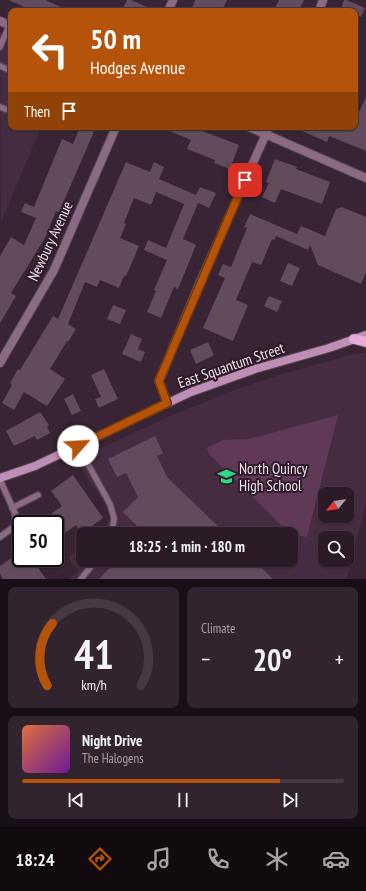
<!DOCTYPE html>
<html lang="en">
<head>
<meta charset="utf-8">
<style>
  body { margin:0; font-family:"PT Sans Narrow",sans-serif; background:#32242f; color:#f1f3f6; height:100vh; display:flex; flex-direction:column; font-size:15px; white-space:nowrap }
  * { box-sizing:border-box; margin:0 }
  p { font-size:13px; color:#a5a1a7 }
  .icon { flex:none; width:22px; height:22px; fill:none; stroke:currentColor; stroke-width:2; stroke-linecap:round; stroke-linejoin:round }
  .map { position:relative; height:579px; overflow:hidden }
  .details { display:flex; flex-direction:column; gap:8px; padding:8px; background:#170f15; flex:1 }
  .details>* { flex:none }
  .guide { position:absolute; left:8px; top:8px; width:350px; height:122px; border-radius:8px; box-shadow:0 1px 3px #0004,0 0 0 1px #463944; background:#b45309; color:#fff; overflow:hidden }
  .needle { width:26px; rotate:240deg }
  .buttons { position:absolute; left:318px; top:487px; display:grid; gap:8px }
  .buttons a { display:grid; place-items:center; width:36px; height:36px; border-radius:8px; background:#2a1b27; box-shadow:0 1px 3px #0004,0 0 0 1px #463944; font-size:20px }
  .speed { position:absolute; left:12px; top:515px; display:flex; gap:8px; font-size:20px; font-weight:700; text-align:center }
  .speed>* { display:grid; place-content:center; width:52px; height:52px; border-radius:50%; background:#2a1b27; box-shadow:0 1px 3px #0004,0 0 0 1px #463944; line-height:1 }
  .speed .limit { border:2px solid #111; border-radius:6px; background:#fff; color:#111 }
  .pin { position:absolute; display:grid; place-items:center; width:34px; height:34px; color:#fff; margin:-17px; border-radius:8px; box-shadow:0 2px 6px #0006 }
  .me { position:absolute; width:44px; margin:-22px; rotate:64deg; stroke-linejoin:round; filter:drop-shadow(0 0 3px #0008) }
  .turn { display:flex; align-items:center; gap:14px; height:84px; padding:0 16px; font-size:18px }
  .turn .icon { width:52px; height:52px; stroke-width:2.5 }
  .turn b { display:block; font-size:28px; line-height:34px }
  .then { display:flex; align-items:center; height:38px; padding:0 16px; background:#0003; gap:8px; font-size:15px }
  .big { font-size:30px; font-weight:700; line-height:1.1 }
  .details .card { flex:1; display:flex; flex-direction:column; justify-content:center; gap:6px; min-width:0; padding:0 14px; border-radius:8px; background:#32242f }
  .details .dial { align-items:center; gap:0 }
  .dial svg { height:104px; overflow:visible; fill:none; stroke:#463944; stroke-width:7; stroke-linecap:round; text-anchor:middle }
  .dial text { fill:#f1f3f6; stroke:none }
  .song { display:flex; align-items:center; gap:12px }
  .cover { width:48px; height:48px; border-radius:6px; background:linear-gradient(135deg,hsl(20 70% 55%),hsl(280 70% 35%)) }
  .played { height:4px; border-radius:2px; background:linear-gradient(90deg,#b45309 80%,#463944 80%) }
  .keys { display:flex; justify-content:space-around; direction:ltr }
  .heat { display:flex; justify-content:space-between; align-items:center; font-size:22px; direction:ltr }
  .details .tiles { flex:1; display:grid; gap:8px; grid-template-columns:1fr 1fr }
  .card:last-child { grid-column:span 2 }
  .trip { position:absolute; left:76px; top:527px; width:222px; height:40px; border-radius:8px; background:#2a1b27; box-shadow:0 1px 3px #0004,0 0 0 1px #463944; font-weight:700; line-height:40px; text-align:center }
  .tab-bar { display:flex; height:64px; justify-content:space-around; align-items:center; background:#110b10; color:#a5a1a7 }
  .tab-bar .icon { width:28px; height:28px }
  .tab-bar .on { color:#b45309 }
  .tab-bar b { font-size:18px; color:#f1f3f6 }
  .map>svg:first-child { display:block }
  .built { fill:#452c40; fill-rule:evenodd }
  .green { fill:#603957 }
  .building { fill:#624b5c }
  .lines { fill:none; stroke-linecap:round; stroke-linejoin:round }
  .service-casing { stroke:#554251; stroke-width:8 }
  .minor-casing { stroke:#554251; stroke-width:10 }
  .tertiary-casing { stroke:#554251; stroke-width:10 }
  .secondary-casing { stroke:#554251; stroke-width:10 }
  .primary-casing { stroke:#554251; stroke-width:12 }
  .service { stroke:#8a6b82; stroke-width:5.5 }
  .minor { stroke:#8a6b82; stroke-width:8 }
  .tertiary { stroke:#8a6b82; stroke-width:8 }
  .secondary { stroke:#bf8eb4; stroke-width:8 }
  .primary { stroke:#e9a9da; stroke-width:10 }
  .route-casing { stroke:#753606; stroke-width:10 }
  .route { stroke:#b45309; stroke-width:7 }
  .labels { text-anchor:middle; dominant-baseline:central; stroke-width:4; stroke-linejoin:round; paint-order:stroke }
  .street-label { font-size:15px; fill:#efe1eb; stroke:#2e1a2a }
  .poi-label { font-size:15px; fill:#efe1eb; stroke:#2e1a2a; text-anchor:start }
</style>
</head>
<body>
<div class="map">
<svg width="366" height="579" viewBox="0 0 366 579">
  <rect width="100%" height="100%" fill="#382434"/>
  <!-- built -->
  <g class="built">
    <polygon points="0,32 11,37 11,127 41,127 1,223"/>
    <path d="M366 353V503L347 579H69L79 571 68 558 83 545V560H291V534H96L108 523 110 516 105 503 75 460 168 417 235 390 279 375 353 354ZM325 494H347V516H325ZM325 538H347V560H325Z"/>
  </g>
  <!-- green -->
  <polygon class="green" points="338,415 307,537 289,533 209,454 207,448 223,440 249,439"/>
  <!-- building -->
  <g class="building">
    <polygon points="9,0 45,0 70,11 33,11"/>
    <polygon points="127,0 131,0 156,11 122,11"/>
    <polygon points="195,0 227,0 222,11 191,11"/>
    <polygon points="279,0 304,0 299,11 274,11"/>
    <polygon points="344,0 347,0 365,8 361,17 355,14 355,11 348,11 341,8"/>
    <polygon points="366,97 366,151 329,136 327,142 293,127 355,127 355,121"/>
    <polygon points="80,127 96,127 59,212 56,211 45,238 11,293 16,296 0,323 0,256 11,237 24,245 36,218 21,212 25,203 34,207 62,139 73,144"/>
    <polygon points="160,127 192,127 239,145 230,169 214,163 215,160 187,149 191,140"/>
    <polygon points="275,159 297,167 296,169 330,182 322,204 281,189 275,203 262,197 269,183 266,182"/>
    <polygon points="126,162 150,172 154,162 164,167 159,179 196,195 200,187 216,193 209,208 198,203 183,239 196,245 178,289 174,287 161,318 147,312 156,291 154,290 167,260 144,250 148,240 166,248 184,204 156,192 151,205 134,198 124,223 126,224 120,238 139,246 126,276 124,276 119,288 100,280 97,287 85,282 68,324 76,329 68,342 67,341 50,369 65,379 47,406 24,392 14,410 2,403 12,385 10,383 18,369 20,370 53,316 58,319"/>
    <polygon points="342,207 366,217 366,272 361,284 318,265 310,245 308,250 276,236 274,240 272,239 261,265 252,262 236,300 248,305 233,341 203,328 225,278 218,275 223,264 231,267 247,228 244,227 250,214 297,234 301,226 325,236 336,209"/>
    <polygon points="288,263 300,268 292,286 280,281"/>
    <polygon points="269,296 282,301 277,312 264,306"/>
    <polygon points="113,305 126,310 120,324 107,319"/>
    <polygon points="131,334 142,339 138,349 145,352 141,362 122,354"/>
    <polygon points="208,342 214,355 196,364 190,350"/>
    <polygon points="104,369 118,399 99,408 95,399 101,397 91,375"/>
    <polygon points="73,394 81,411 72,415 64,399"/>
    <polygon points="40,412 49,425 47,427 50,433 37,440 35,436 14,446 6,431"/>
    <polygon points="155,436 163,453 157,456 167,477 226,534 145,534 123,512 138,497 126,473 117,477 108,459"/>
    <polygon points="73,475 103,518 82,533 76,525 55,540 55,524 37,524 62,506 51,491"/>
    <polygon points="21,551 21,558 31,558 46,579 3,579 0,574 0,566"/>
    <polygon points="117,560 253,560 273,579 99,579"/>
  </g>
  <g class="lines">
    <defs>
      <g id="service">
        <polyline points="0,47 9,26"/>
        <polyline points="0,66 11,71"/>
        <polyline points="0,107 11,111"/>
        <polyline points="78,446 110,504 114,518 112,534"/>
        <polyline points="0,480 15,513 15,526 0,537"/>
        <polyline points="12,508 38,495"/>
        <polyline points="81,579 96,560"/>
      </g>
      <g id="minor">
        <polyline points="319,11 323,0"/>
        <polyline points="0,21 11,26"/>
        <polyline points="249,127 366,178"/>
        <polyline points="167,403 159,381 201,280 269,127"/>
      </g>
      <g id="tertiary">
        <polyline points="168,11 173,0"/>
        <polyline points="0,363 54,270 116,127"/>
      </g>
      <polyline id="secondary" points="0,478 35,466 191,392 255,369 329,348 366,335"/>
      <polyline id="primary" points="354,339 366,342"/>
    </defs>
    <!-- service casing -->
    <use href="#service" class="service-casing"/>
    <!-- minor casing -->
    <use href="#minor" class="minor-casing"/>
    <!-- tertiary casing -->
    <use href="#tertiary" class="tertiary-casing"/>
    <!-- secondary casing -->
    <use href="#secondary" class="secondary-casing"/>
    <!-- primary casing -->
    <use href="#primary" class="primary-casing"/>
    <!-- service -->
    <use href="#service" class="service"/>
    <!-- minor -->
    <use href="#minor" class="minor"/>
    <!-- tertiary -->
    <use href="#tertiary" class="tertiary"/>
    <!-- secondary -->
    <use href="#secondary" class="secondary"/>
    <!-- primary -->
    <use href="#primary" class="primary"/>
  </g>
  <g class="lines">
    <defs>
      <polyline id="route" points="78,446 167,403 159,381 245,180"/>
    </defs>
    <!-- route casing -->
    <use href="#route" class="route-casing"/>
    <!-- route -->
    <use href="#route" class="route"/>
  </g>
  <!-- icons -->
  <defs>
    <symbol id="school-bare" viewBox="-9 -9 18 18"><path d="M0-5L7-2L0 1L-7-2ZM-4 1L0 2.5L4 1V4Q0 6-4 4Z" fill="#31d882" stroke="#2e1a2a" stroke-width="2.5" paint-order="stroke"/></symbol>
  </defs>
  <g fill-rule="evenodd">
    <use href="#school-bare" x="214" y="464" width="25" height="25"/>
  </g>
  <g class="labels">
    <!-- street labels -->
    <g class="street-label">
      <text transform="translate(50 241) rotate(-65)">Newbury Avenue</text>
      <text transform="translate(231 365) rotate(-19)">East Squantum Street</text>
    </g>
    <!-- poi labels -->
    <g class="poi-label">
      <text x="239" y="468">North Quincy<tspan x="239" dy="17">High School</tspan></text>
    </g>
  </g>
</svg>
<div class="buttons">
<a><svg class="needle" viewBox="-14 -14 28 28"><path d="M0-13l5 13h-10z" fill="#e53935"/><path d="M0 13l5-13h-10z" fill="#a5a1a7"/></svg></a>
<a><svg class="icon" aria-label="search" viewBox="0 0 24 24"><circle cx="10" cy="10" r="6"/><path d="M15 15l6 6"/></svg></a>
</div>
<div class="speed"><div class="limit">50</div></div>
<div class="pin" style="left:245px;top:180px;background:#d93025"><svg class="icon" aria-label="arrive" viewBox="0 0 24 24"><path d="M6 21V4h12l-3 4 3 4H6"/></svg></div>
<svg class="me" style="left:78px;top:446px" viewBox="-20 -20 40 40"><circle r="19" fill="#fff"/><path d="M0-13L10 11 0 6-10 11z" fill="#b45309"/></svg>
<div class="trip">18:25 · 1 min · 180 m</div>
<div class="guide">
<div class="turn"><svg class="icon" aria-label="left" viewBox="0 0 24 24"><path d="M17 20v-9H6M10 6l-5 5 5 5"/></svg><div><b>50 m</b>Hodges Avenue</div></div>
<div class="then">Then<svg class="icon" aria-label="arrive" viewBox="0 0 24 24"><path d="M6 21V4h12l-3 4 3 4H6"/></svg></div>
</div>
</div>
<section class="details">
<div class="tiles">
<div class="card dial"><svg viewBox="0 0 100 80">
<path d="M14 69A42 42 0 1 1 86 69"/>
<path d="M14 69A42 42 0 0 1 18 21" stroke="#b45309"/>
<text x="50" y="56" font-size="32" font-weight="700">41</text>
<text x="50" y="72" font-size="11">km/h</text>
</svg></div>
<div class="card"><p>Climate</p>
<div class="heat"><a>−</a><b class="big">20°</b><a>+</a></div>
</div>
<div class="card">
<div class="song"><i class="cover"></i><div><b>Night Drive</b><p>The Halogens</p></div></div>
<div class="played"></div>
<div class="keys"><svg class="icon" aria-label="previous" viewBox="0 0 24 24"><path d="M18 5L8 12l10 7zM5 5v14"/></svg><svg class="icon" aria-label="pause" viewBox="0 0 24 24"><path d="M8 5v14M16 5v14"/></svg><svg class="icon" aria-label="next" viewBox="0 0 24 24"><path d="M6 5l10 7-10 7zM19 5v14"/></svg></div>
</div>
</div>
</section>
<nav class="tab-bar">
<b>18:24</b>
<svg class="icon on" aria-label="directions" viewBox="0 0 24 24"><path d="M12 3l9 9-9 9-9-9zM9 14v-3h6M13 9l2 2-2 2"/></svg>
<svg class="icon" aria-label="music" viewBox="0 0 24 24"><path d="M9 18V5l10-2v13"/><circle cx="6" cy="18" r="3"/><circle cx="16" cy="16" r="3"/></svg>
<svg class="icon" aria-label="phone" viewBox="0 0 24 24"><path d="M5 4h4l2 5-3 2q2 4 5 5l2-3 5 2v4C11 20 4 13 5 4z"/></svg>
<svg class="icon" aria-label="climate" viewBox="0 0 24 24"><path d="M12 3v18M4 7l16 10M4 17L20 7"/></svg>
<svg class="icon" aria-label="car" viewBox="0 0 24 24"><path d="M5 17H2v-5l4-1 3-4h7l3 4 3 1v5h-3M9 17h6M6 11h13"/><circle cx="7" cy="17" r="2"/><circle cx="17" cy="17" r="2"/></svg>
</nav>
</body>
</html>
